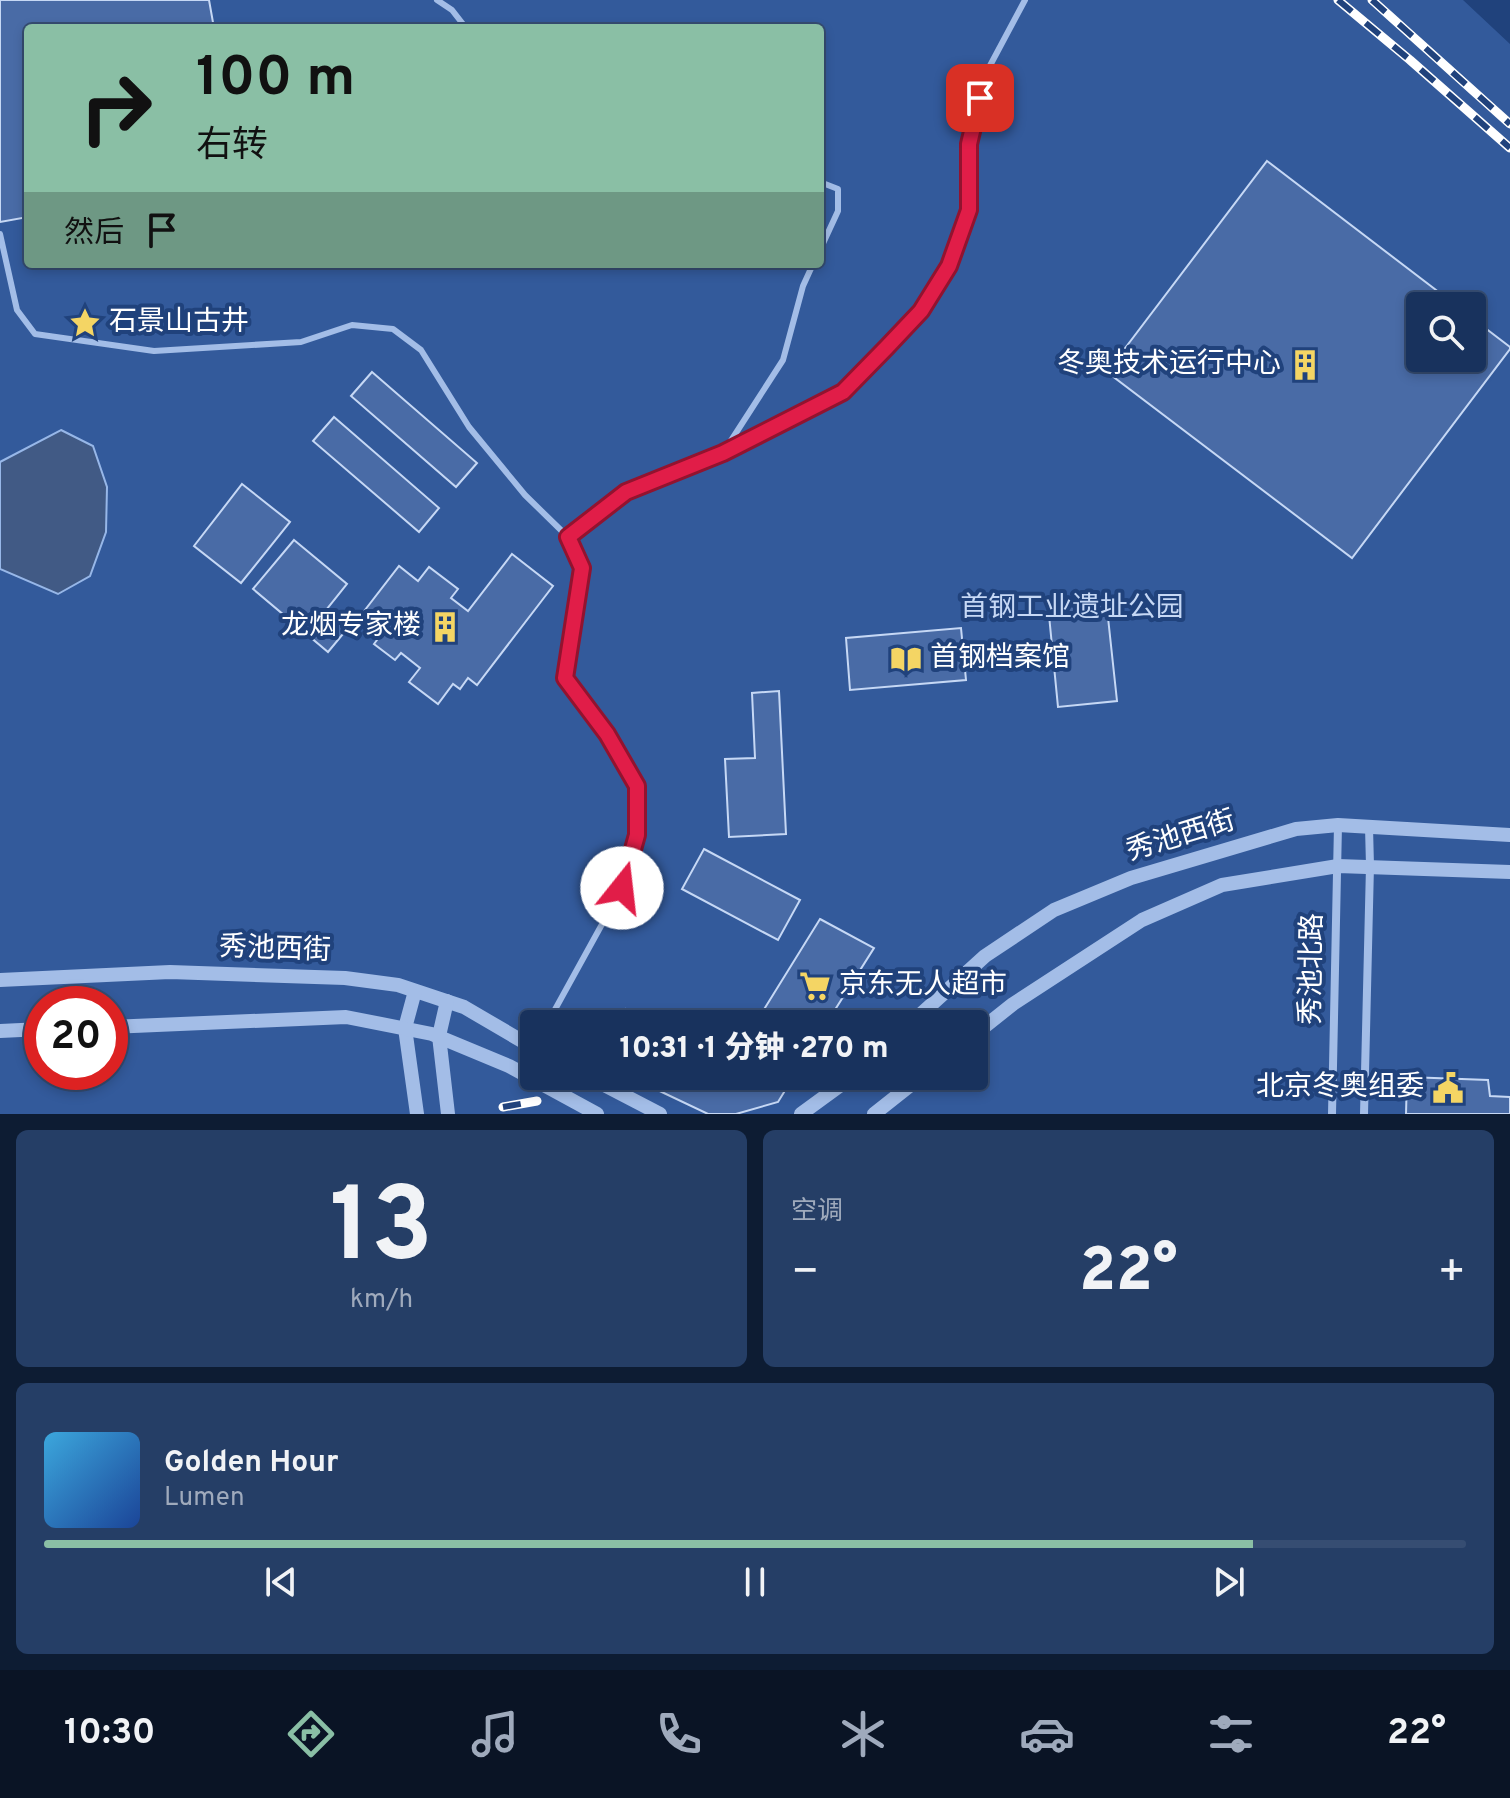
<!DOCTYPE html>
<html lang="zh">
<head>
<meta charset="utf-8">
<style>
  body { margin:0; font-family:Overpass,"Noto Sans SC",sans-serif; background:#253e66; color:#f1f3f6; height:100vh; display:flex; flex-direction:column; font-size:30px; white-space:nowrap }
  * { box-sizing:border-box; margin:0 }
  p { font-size:26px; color:#9faabc }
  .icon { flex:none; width:44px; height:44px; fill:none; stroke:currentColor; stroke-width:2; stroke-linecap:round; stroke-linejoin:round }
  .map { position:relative; height:1114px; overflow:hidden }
  .details { display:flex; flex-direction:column; gap:16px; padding:16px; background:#0d1c33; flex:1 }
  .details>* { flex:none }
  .guide { position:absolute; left:24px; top:24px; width:800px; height:244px; border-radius:8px; box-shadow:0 4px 12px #0003,0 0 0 2px #364d72; background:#8abfa5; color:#111; overflow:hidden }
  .controls { position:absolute; left:1406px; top:292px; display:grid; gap:16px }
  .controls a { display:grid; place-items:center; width:80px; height:80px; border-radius:8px; background:#18325d; box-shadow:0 4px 12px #0003,0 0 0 2px #364d72; font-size:40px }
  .speed { position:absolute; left:24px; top:986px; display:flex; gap:16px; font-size:40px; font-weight:700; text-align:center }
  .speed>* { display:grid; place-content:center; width:104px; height:104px; border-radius:50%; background:#18325d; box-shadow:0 4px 12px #0003,0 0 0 2px #364d72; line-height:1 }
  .speed .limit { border:12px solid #d22; background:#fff; color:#111 }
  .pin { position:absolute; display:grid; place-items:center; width:68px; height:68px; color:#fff; margin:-34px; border-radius:16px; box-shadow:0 4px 12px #0006 }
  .me { position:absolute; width:88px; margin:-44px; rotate:16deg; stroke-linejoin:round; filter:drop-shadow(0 0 6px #0008) }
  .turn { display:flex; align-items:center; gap:28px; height:168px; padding:0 40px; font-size:36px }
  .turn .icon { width:104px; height:104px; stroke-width:2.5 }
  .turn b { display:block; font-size:56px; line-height:68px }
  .then { display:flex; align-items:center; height:76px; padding:0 40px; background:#0003; gap:16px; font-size:30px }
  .big { font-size:60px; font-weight:800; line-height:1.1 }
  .details .widget { flex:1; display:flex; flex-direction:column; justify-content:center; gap:12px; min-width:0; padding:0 28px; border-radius:12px; background:#253e66 }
  .details .dial { align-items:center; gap:0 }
  .dial b { font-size:104px; line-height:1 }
  .song { display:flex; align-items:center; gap:24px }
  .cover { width:96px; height:96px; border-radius:12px; background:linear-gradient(135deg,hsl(200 70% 55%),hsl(220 70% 35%)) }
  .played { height:8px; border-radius:4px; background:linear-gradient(90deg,#8abfa5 85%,#364d72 85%) }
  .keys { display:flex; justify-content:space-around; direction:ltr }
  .heat { display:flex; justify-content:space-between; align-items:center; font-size:44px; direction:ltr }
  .details .tiles { flex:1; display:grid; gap:16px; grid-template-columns:1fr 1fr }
  .widget:last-child { grid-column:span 2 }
  .trip { position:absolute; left:520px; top:1010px; width:468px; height:80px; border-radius:8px; background:#18325d; box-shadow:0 4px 12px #0003,0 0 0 2px #364d72; font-weight:800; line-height:80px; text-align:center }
  .menu { display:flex; height:128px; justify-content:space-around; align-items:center; background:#0a1425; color:#9faabc }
  .menu .icon { width:56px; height:56px }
  .menu .active { color:#8abfa5 }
  .menu b { font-size:36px; color:#f1f3f6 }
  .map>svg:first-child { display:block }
  .green { fill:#335a9b; fill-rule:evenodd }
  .water { fill:#415a85; stroke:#97b7e8; stroke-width:2 }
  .building { fill:#496ba6; stroke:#c6d8f5; stroke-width:2 }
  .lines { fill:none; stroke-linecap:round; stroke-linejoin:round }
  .service { stroke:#a3bde7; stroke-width:6 }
  .minor { stroke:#a3bde7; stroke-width:8 }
  .tertiary { stroke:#a3bde7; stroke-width:14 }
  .rail-casing { stroke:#fff; stroke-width:9 }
  .rail { stroke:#20427c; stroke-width:6; stroke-dasharray:18; stroke-linecap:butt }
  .route-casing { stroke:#92132f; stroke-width:20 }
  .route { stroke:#e11d48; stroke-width:14 }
  .labels { text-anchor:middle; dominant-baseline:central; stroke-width:8; stroke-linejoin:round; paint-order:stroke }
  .poi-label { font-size:28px; fill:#fff; stroke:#20427c; text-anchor:start }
  .park-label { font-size:28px; fill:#c6d8f5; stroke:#20427c }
  .street-label { font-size:28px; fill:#fff; stroke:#20427c }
</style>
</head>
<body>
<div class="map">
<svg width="1510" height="1114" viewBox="0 0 1510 1114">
  <rect width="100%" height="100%" fill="#20427c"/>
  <!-- green -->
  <path class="green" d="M0 0H1463L1510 44V1114H0ZM28 28H820V264H28ZM1420 306H1472V358H1420ZM42 1004H110V1072H42ZM534 1024H974V1076H534Z"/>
  <!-- water -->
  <polygon class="water" points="61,430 93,446 107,487 106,532 90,576 58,594 0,569 0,462"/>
  <!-- building -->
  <g class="building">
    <polygon points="0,0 209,0 214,28 28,28 28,217 0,222"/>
    <polygon points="1267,161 1457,306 1420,306 1420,358 1472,358 1472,318 1510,347 1510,349 1352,558 1107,372"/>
    <polygon points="372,372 477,463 456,487 351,396"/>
    <polygon points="334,417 439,508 419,532 313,441"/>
    <polygon points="242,484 290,522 241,583 194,546"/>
    <polygon points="294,540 347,584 326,610 348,628 328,652 253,589"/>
    <polygon points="512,554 553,586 477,685 468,678 460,689 453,684 438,704 409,682 420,668 401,653 395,660 374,644 380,636 358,619 399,566 418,581 429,567 458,589 451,598 468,611"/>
    <polygon points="1106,599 1117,701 1058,707 1048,605"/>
    <polygon points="961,628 966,680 850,690 846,638"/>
    <polygon points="779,691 786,834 729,837 725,759 755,758 752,693"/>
    <polygon points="704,849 800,900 778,940 682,889"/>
    <polygon points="820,919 874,948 826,1024 755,1024"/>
    <polygon points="626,1009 656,1024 619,1024"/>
    <polygon points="628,1076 794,1076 778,1102 736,1114 708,1114"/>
    <polygon points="1407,1077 1488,1080 1490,1096 1510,1097 1510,1114 1406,1114"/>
  </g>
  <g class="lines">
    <!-- service -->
    <g class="service">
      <polyline points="437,0 452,10 466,28"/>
      <polyline points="820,182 838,189 838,211 820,250"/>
      <polyline points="0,234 17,310 35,334 154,351 301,342 352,325 393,329 421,350 469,427 525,495 568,537"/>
      <polyline points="726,451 843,392 921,311 949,266 969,210 969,144 985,75 1025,0"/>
      <polyline points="547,1024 622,888 637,835 637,786 607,734 565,678 582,568 568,537 626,492 723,453 783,360 803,286 813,264"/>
      <polyline points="520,1071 534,1047"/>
    </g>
    <!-- minor -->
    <g class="minor">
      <polyline points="1332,1114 1338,825"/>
      <polyline points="1364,1114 1370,866 1369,827"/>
    </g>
    <!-- tertiary -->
    <g class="tertiary">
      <polyline points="0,980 170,972 345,978 398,985 464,1007 534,1048"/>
      <polyline points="415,991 405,1028 417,1114"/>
      <polyline points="447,1001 439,1036 448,1114"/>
      <polyline points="910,1024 985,956 1054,910 1131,878 1296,829 1338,825 1510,835"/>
      <polyline points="110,1027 346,1017 432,1034 509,1066 597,1114"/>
      <polyline points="0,1031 42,1029"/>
      <polyline points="974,1035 1013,1004 1142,920 1222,885 1338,866 1510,872"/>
      <polyline points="587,1076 660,1114"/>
      <polyline points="801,1114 853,1076"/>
      <polyline points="874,1114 922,1076"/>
    </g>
    <defs>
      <g id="rail">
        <polyline points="1338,0 1410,60 1510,148"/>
        <polyline points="1372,0 1510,124"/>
        <polyline points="503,1107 537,1101"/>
      </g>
    </defs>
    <!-- rail casing -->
    <use href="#rail" class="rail-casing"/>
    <!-- rail -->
    <use href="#rail" class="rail"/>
  </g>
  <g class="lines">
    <defs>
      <polyline id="route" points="622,888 637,835 637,786 607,734 565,678 582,568 568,537 626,492 723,453 843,392 887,347 921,311 949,266 969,210 969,144 980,98"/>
    </defs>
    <!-- route casing -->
    <use href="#route" class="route-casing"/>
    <!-- route -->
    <use href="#route" class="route"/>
  </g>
  <!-- icons -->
  <defs>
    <symbol id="sight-bare" viewBox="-9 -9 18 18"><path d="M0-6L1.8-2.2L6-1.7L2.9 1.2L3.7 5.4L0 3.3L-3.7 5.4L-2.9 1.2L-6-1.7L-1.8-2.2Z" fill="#f4d564" stroke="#20427c" stroke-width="2.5" paint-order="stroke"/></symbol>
    <symbol id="building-bare" viewBox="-9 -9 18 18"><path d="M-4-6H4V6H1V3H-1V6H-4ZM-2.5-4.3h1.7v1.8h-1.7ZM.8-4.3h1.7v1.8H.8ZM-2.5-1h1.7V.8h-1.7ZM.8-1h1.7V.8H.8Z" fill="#f4d564" stroke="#20427c" stroke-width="2.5" paint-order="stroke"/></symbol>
    <symbol id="library-bare" viewBox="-9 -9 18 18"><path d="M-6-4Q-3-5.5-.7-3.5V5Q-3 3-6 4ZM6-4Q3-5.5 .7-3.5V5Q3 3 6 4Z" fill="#f4d564" stroke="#20427c" stroke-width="2.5" paint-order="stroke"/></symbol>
    <symbol id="supermarket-bare" viewBox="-9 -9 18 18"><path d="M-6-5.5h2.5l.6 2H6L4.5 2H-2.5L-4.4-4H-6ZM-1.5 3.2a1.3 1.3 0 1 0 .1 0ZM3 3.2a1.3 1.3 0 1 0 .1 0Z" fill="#f4d564" stroke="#20427c" stroke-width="2.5" paint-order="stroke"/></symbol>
    <symbol id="civic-bare" viewBox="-9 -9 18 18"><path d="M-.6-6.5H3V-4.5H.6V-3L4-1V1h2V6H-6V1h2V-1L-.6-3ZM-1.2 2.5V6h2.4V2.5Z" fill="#f4d564" stroke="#20427c" stroke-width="2.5" paint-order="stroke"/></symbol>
  </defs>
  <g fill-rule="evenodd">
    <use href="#sight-bare" x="63" y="301" width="44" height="44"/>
    <use href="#building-bare" x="1283" y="343" width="44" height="44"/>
    <use href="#building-bare" x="423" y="605" width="44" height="44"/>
    <use href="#library-bare" x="884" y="637" width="44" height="44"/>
    <use href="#supermarket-bare" x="793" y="964" width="44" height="44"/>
    <use href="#civic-bare" x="1426" y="1066" width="44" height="44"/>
  </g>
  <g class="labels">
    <!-- poi labels -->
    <g class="poi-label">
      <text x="109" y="323">石景山古井</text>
      <text x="1281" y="365" text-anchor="end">冬奥技术运行中心</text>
      <text x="421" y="627" text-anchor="end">龙烟专家楼</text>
      <text x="930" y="659">首钢档案馆</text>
      <text x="839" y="986">京东无人超市</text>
      <text x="1424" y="1088" text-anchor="end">北京冬奥组委</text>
    </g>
    <!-- park labels -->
    <g class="park-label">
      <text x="1072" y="609">首钢工业遗址公园</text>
    </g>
    <!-- street labels -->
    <g class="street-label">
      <text transform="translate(1181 837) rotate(-17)">秀池西街</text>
      <text transform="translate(275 950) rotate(2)">秀池西街</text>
      <text transform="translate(1313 969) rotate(-89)">秀池北路</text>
    </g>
  </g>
</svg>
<div class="controls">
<a><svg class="icon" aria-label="search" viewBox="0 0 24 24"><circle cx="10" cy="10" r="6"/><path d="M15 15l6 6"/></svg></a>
</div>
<div class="speed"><div class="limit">20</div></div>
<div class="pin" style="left:980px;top:98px;background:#d93025"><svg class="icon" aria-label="arrive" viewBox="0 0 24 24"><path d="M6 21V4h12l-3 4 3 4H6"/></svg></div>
<svg class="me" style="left:622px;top:888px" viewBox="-20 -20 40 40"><circle r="19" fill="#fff"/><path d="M0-13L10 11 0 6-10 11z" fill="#e11d48"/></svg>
<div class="trip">10:31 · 1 分钟 · 270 m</div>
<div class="guide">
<div class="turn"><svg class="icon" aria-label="right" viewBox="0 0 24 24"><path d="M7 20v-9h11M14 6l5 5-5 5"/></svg><div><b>100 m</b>右转</div></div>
<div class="then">然后<svg class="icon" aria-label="arrive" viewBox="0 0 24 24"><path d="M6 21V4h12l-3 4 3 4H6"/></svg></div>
</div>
</div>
<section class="details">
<div class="tiles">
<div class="widget dial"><b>13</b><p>km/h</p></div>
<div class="widget"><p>空调</p>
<div class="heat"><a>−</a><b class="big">22°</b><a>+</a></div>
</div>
<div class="widget">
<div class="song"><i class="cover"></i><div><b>Golden Hour</b><p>Lumen</p></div></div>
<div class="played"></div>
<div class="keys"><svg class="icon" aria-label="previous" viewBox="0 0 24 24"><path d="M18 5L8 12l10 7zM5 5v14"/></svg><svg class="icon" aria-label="pause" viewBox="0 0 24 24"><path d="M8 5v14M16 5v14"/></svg><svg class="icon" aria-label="next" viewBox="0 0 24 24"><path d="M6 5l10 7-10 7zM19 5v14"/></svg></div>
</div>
</div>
</section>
<nav class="menu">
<b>10:30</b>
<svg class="icon active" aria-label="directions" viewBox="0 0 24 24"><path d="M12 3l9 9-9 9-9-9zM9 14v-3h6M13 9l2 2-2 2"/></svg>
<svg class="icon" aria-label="music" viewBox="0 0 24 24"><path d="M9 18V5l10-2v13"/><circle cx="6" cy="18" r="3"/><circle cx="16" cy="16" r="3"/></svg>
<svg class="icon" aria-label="phone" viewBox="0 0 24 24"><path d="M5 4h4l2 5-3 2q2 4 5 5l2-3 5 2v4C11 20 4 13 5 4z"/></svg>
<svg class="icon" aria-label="climate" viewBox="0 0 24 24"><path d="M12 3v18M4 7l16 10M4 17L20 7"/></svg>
<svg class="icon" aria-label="car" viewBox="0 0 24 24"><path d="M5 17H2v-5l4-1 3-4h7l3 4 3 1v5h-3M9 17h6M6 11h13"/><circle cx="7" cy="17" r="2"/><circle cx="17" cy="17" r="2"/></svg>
<svg class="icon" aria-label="filters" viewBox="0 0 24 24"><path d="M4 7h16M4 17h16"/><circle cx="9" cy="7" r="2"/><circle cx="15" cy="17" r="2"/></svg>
<b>22°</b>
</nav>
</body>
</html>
